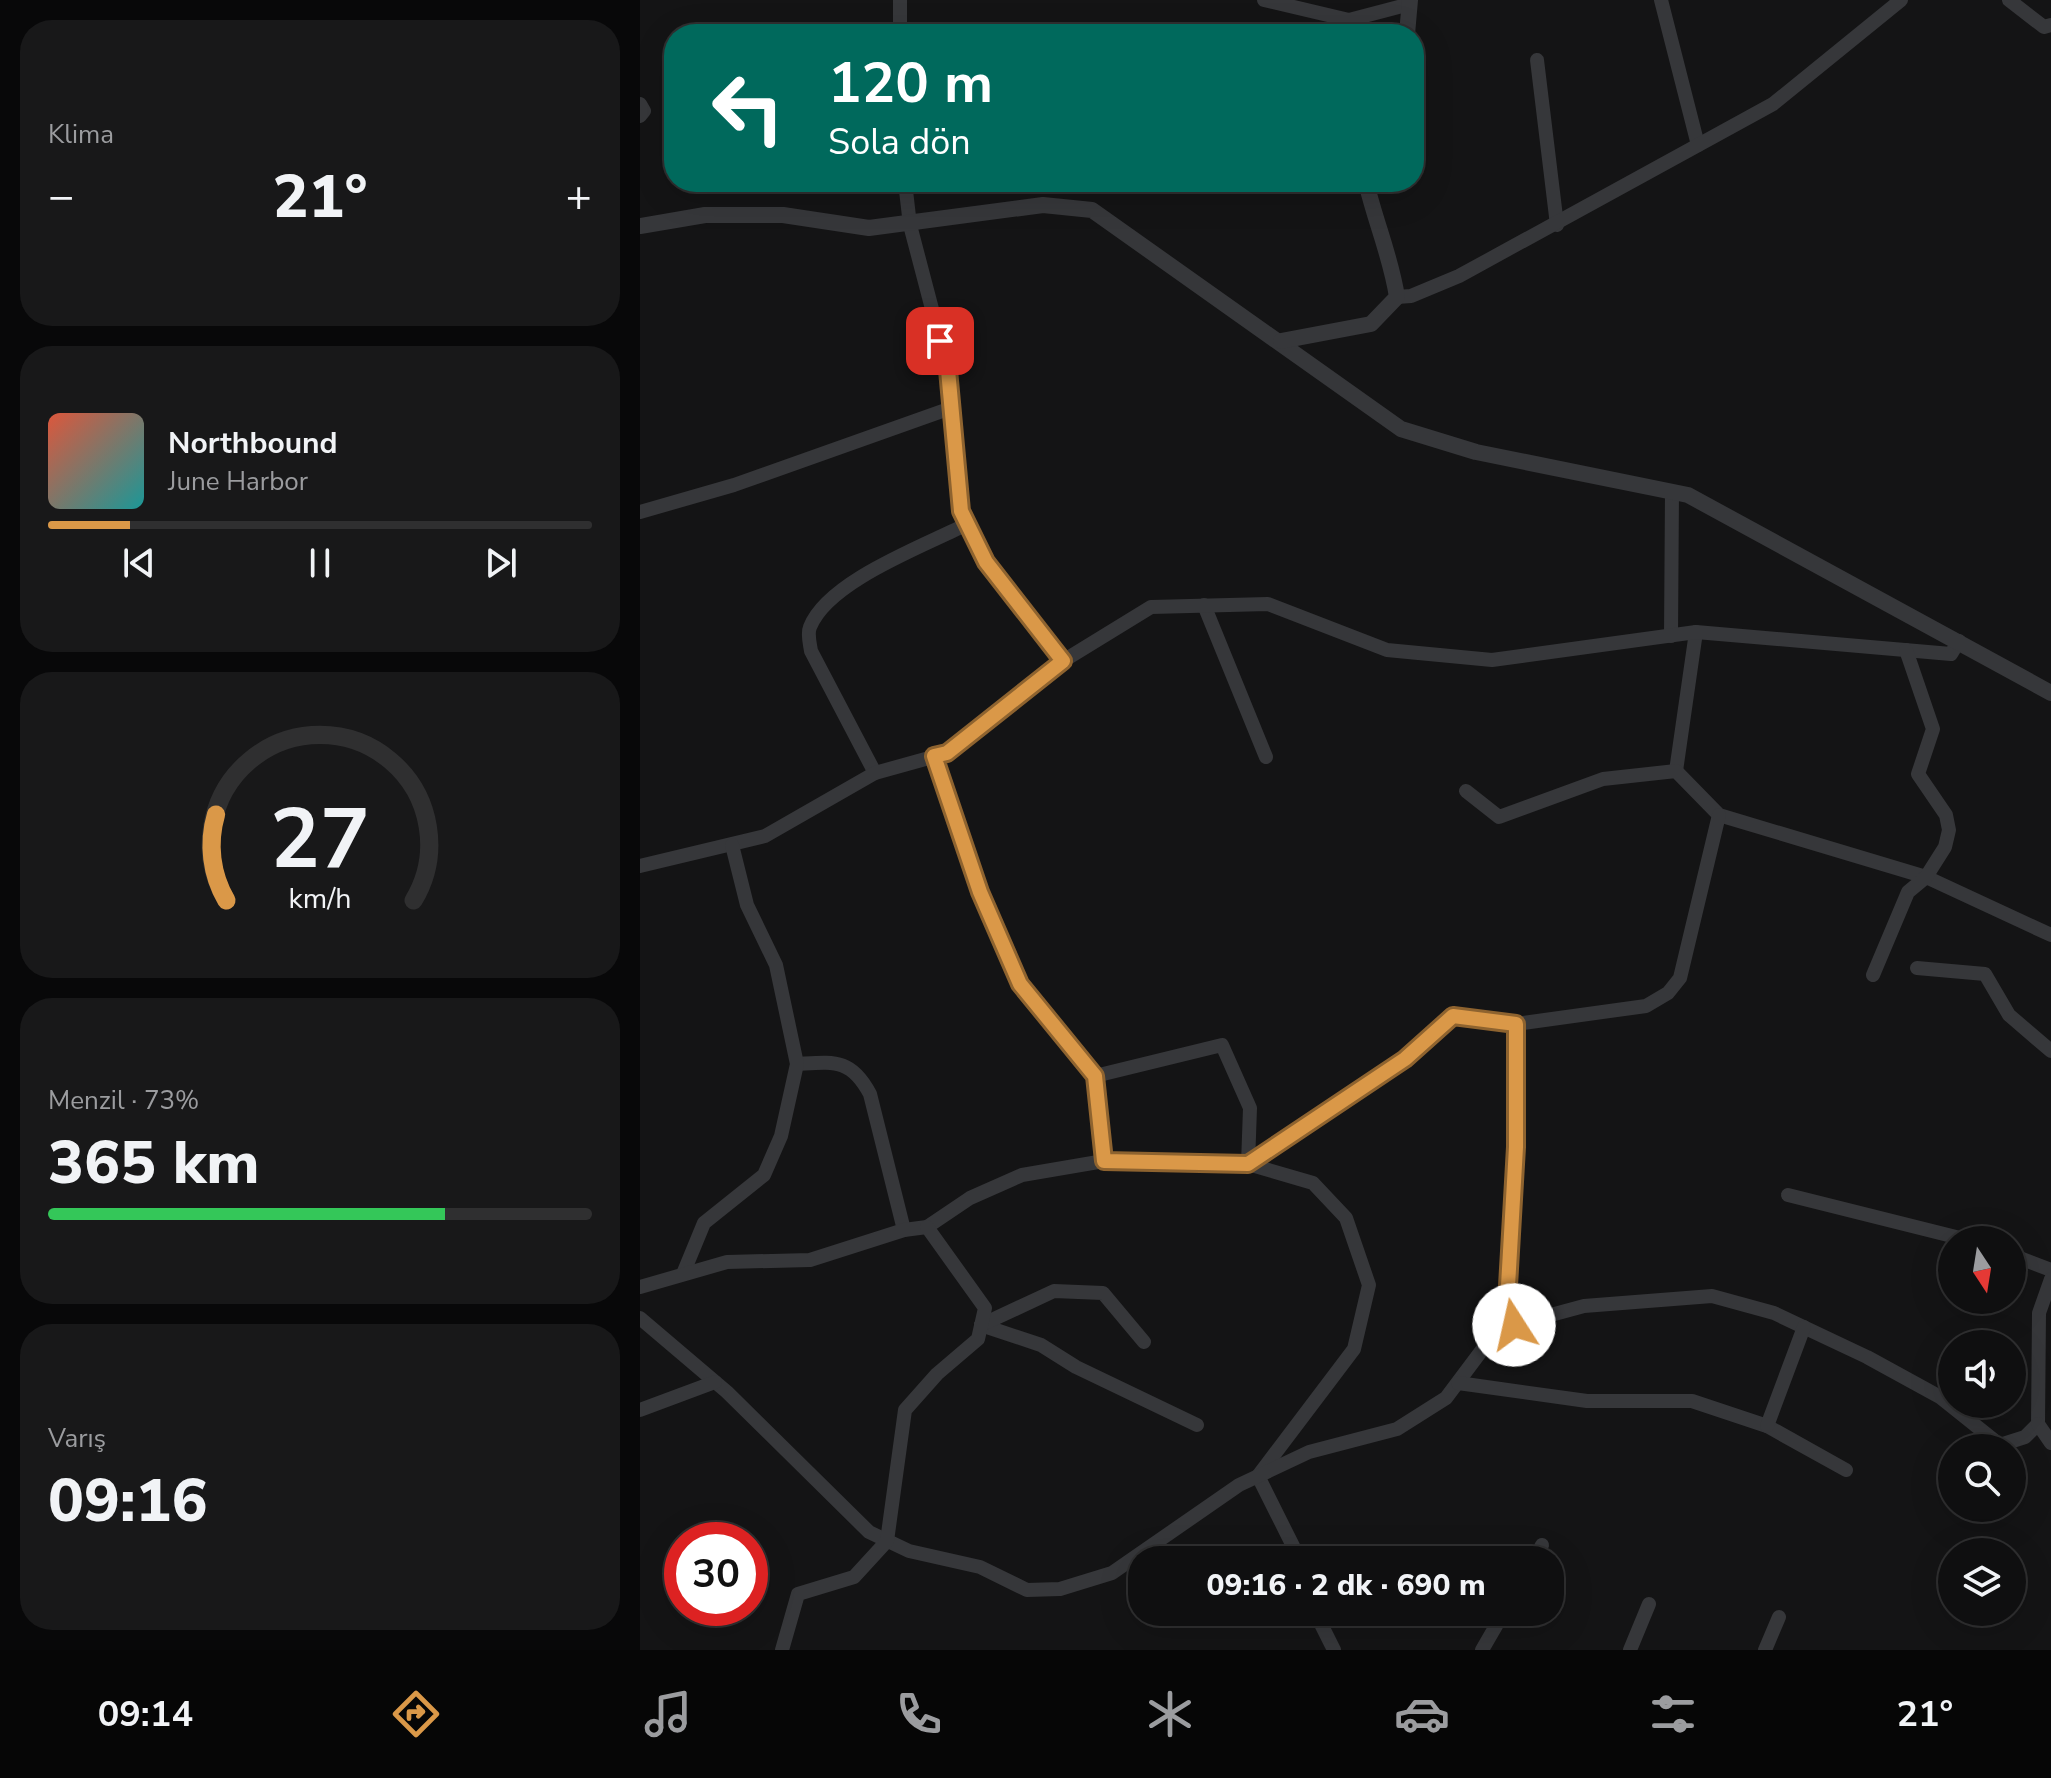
<!DOCTYPE html>
<html lang="tr">
<head>
<meta charset="utf-8">
<style>
  body { margin:0; font-family:"Nunito Sans",sans-serif; background:#181819; color:#f1f3f6; height:100vh; display:flex; flex-direction:column; font-size:30px; white-space:nowrap }
  * { box-sizing:border-box; margin:0 }
  p { font-size:26px; color:#9b9c9f }
  .icon { flex:none; width:44px; height:44px; fill:none; stroke:currentColor; stroke-width:2; stroke-linecap:round; stroke-linejoin:round }
  .map { position:relative; flex:1; overflow:hidden }
  .side { display:flex; flex-direction:column; gap:20px; padding:20px; background:#080809; width:640px }
  .side>* { flex:none }
  .banner { position:absolute; left:24px; top:24px; width:760px; height:168px; border-radius:32px; box-shadow:0 8px 32px #0002,0 0 0 2px #2f2f30; background:#00695c; color:#fff; overflow:hidden }
  .needle { width:52px; rotate:168deg }
  .tools { position:absolute; left:1298px; top:1226px; display:grid; gap:16px }
  .tools a { display:grid; place-items:center; width:88px; height:88px; border-radius:50%; background:#0f0f10; box-shadow:0 8px 32px #0002,0 0 0 2px #2f2f30; font-size:40px }
  .speed { position:absolute; left:24px; top:1522px; display:flex; gap:16px; font-size:40px; font-weight:700; text-align:center }
  .speed>* { display:grid; place-content:center; width:104px; height:104px; border-radius:50%; background:#0f0f10; box-shadow:0 8px 32px #0002,0 0 0 2px #2f2f30; line-height:1 }
  .speed .limit { border:12px solid #d22; background:#fff; color:#111 }
  .pin { position:absolute; display:grid; place-items:center; width:68px; height:68px; color:#fff; margin:-34px; border-radius:16px; box-shadow:0 4px 12px #0006 }
  .me { position:absolute; width:88px; margin:-44px; rotate:350deg; stroke-linejoin:round; filter:drop-shadow(0 0 6px #0008) }
  .turn { display:flex; align-items:center; gap:28px; height:168px; padding:0 32px; font-size:36px }
  .turn .icon { width:104px; height:104px; stroke-width:2.5 }
  .turn b { display:block; font-size:56px; line-height:68px }
  .big { font-size:60px; font-weight:800; line-height:1.1 }
  .side .card { flex:1; display:flex; flex-direction:column; justify-content:center; gap:12px; min-width:0; padding:0 28px; border-radius:32px; background:#181819 }
  .side .dial { align-items:center; gap:0 }
  .dial svg { height:208px; overflow:visible; fill:none; stroke:#2f2f30; stroke-width:7; stroke-linecap:round; text-anchor:middle }
  .dial text { fill:#f1f3f6; stroke:none }
  .song { display:flex; align-items:center; gap:24px }
  .cover { width:96px; height:96px; border-radius:12px; background:linear-gradient(135deg,hsl(10 70% 55%),hsl(180 70% 35%)) }
  .played { height:8px; border-radius:4px; background:linear-gradient(90deg,#da9848 15%,#2f2f30 15%) }
  .keys { display:flex; justify-content:space-around; direction:ltr }
  .heat { display:flex; justify-content:space-between; align-items:center; font-size:44px; direction:ltr }
  .charge { height:12px; border-radius:6px; background:linear-gradient(90deg,#34c759 73%,#2f2f30 0) }
  .trip { position:absolute; left:488px; top:1546px; width:436px; height:80px; border-radius:32px; background:#0f0f10; box-shadow:0 8px 32px #0002,0 0 0 2px #2f2f30; font-weight:800; line-height:80px; text-align:center }
  .dock { display:flex; height:128px; justify-content:space-around; align-items:center; background:#060606; color:#9b9c9f }
  .dock .icon { width:56px; height:56px }
  .dock .on { color:#da9848 }
  .dock b { font-size:36px; color:#f1f3f6 }
  main { display:flex; flex:1; min-height:0 }
  .map>svg:first-child { display:block }
  .lines { fill:none; stroke-linecap:round; stroke-linejoin:round }
  .minor { stroke:#36373a; stroke-width:14 }
  .tertiary { stroke:#36373a; stroke-width:16 }
  .route-casing { stroke:#8e632f; stroke-width:20 }
  .route { stroke:#da9848; stroke-width:14 }
</style>
</head>
<body>
<main>
<section class="side">
<div class="card"><p>Klima</p>
<div class="heat"><a>−</a><b class="big">21°</b><a>+</a></div>
</div>
<div class="card">
<div class="song"><i class="cover"></i><div><b>Northbound</b><p>June Harbor</p></div></div>
<div class="played"></div>
<div class="keys"><svg class="icon" aria-label="previous" viewBox="0 0 24 24"><path d="M18 5L8 12l10 7zM5 5v14"/></svg><svg class="icon" aria-label="pause" viewBox="0 0 24 24"><path d="M8 5v14M16 5v14"/></svg><svg class="icon" aria-label="next" viewBox="0 0 24 24"><path d="M6 5l10 7-10 7zM19 5v14"/></svg></div>
</div>
<div class="card dial"><svg viewBox="0 0 100 80">
<path d="M14 69A42 42 0 1 1 86 69"/>
<path d="M14 69A42 42 0 0 1 10 36" stroke="#da9848"/>
<text x="50" y="56" font-size="32" font-weight="700">27</text>
<text x="50" y="72" font-size="11">km/h</text>
</svg></div>
<div class="card"><p>Menzil · 73%</p><b class="big">365 km</b><div class="charge"></div></div>
<div class="card"><p>Varış</p><b class="big">09:16</b></div>
</section>
<div class="map">
<svg width="1411" height="1650" viewBox="0 0 1411 1650">
  <rect width="100%" height="100%" fill="#141415"/>
  <g class="lines">
    <!-- minor -->
    <g class="minor">
      <polyline points="624,0 709,20 770,4"/>
      <polyline points="1021,0 1058,145"/>
      <polyline points="1369,0 1404,27 1411,25"/>
      <polyline points="260,34 260,0"/>
      <polyline points="897,60 917,225"/>
      <polyline points="0,104 4,111 0,116"/>
      <polyline points="265,182 270,225 308,370 321,511 346,562 423,661"/>
      <polyline points="757,297 771,296 819,276 1133,104 1261,0"/>
      <polyline points="0,512 94,485 311,408"/>
      <polyline points="564,605 626,757"/>
      <polyline points="1031,636 1032,492"/>
      <polyline points="294,756 340,892 380,984 455,1076 464,1161"/>
      <polyline points="1036,771 1056,632"/>
      <path d="M235 773 171 651C170 644 167 634 170 627 188 581 284 546 327 524"/>
      <polyline points="826,791 859,817 963,779 1036,771 1079,815 1286,877 1411,935"/>
      <polyline points="0,866 125,836 235,773 307,753 423,661 511,607 628,604 747,650 852,660 1056,632 1311,654 1319,641"/>
      <polyline points="1277,968 1345,974 1369,1015 1411,1051"/>
      <polyline points="1233,975 1268,892 1286,877 1305,847 1309,830 1306,815 1278,774 1293,729 1266,650"/>
      <path d="M157 1064C194 1062 211 1058 230 1094L264 1230"/>
      <polyline points="455,1076 582,1045 610,1108 608,1164 765,1059 813,1016 876,1024 1006,1006 1028,993 1040,978 1079,815"/>
      <polyline points="1148,1195 1328,1240"/>
      <polyline points="1372,1255 1411,1270"/>
      <polyline points="43,1274 64,1223 124,1175 141,1136 157,1064 136,965 107,905 92,845"/>
      <polyline points="0,1287 87,1262 170,1260 264,1230 287,1227 330,1198 382,1175 464,1161 608,1164 673,1183 706,1218 729,1285 714,1349 618,1476 660,1560"/>
      <polyline points="0,1318 87,1392 229,1532 269,1551 340,1567 387,1590 420,1589 472,1573 599,1485 669,1452 757,1429 806,1398 842,1350 874,1325 944,1306 1072,1296 1134,1313 1227,1357 1300,1397 1360,1445 1385,1437 1398,1424 1399,1313 1411,1279"/>
      <polyline points="341,1325 401,1345 436,1367 557,1425"/>
      <polyline points="341,1325 414,1291 463,1293 504,1342"/>
      <polyline points="874,1325 868,1286 876,1147 876,1024"/>
      <polyline points="818,1383 947,1401 1052,1401 1127,1426 1206,1470"/>
      <polyline points="0,1410 75,1382"/>
      <polyline points="1398,1424 1411,1443"/>
      <polyline points="1127,1426 1164,1327"/>
      <polyline points="894,1560 902,1545"/>
      <polyline points="675,1612 694,1650"/>
      <polyline points="142,1650 158,1594 214,1577 247,1541 265,1410 297,1374 338,1339 345,1308 287,1227"/>
      <polyline points="842,1650 864,1612"/>
      <polyline points="990,1650 1009,1604"/>
      <polyline points="1125,1650 1139,1617"/>
    </g>
    <!-- tertiary -->
    <g class="tertiary">
      <polyline points="767,34 770,0"/>
      <polyline points="0,226 65,215 143,215 229,228 403,205 452,210 761,429 836,452 1048,495 1411,693"/>
      <path d="M641 341 731 324 757 297C751 257 735 221 726 182"/>
    </g>
  </g>
  <g class="lines">
    <defs>
      <polyline id="route" points="300,341 308,370 321,511 346,562 423,661 307,753 294,756 340,892 380,984 455,1076 464,1161 608,1164 765,1059 813,1016 876,1024 876,1147 868,1286 874,1325"/>
    </defs>
    <!-- route casing -->
    <use href="#route" class="route-casing"/>
    <!-- route -->
    <use href="#route" class="route"/>
  </g>
</svg>
<div class="tools">
<a><svg class="needle" viewBox="-14 -14 28 28"><path d="M0-13l5 13h-10z" fill="#e53935"/><path d="M0 13l5-13h-10z" fill="#9b9c9f"/></svg></a>
<a><svg class="icon" aria-label="sound" viewBox="0 0 24 24"><path d="M4 9h4l5-4v14l-5-4H4zM17 9q2 3 0 6"/></svg></a>
<a><svg class="icon" aria-label="search" viewBox="0 0 24 24"><circle cx="10" cy="10" r="6"/><path d="M15 15l6 6"/></svg></a>
<a><svg class="icon" aria-label="layers" viewBox="0 0 24 24"><path d="M12 4l9 5-9 5-9-5zM3 14l9 5 9-5"/></svg></a>
</div>
<div class="speed"><div class="limit">30</div></div>
<div class="pin" style="left:300px;top:341px;background:#d93025"><svg class="icon" aria-label="arrive" viewBox="0 0 24 24"><path d="M6 21V4h12l-3 4 3 4H6"/></svg></div>
<svg class="me" style="left:874px;top:1325px" viewBox="-20 -20 40 40"><circle r="19" fill="#fff"/><path d="M0-13L10 11 0 6-10 11z" fill="#da9848"/></svg>
<div class="trip">09:16 · 2 dk · 690 m</div>
<div class="banner">
<div class="turn"><svg class="icon" aria-label="left" viewBox="0 0 24 24"><path d="M17 20v-9H6M10 6l-5 5 5 5"/></svg><div><b>120 m</b>Sola dön</div></div>
</div>
</div>
</main>
<nav class="dock">
<b>09:14</b>
<svg class="icon on" aria-label="directions" viewBox="0 0 24 24"><path d="M12 3l9 9-9 9-9-9zM9 14v-3h6M13 9l2 2-2 2"/></svg>
<svg class="icon" aria-label="music" viewBox="0 0 24 24"><path d="M9 18V5l10-2v13"/><circle cx="6" cy="18" r="3"/><circle cx="16" cy="16" r="3"/></svg>
<svg class="icon" aria-label="phone" viewBox="0 0 24 24"><path d="M5 4h4l2 5-3 2q2 4 5 5l2-3 5 2v4C11 20 4 13 5 4z"/></svg>
<svg class="icon" aria-label="climate" viewBox="0 0 24 24"><path d="M12 3v18M4 7l16 10M4 17L20 7"/></svg>
<svg class="icon" aria-label="car" viewBox="0 0 24 24"><path d="M5 17H2v-5l4-1 3-4h7l3 4 3 1v5h-3M9 17h6M6 11h13"/><circle cx="7" cy="17" r="2"/><circle cx="17" cy="17" r="2"/></svg>
<svg class="icon" aria-label="filters" viewBox="0 0 24 24"><path d="M4 7h16M4 17h16"/><circle cx="9" cy="7" r="2"/><circle cx="15" cy="17" r="2"/></svg>
<b>21°</b>
</nav>
</body>
</html>
